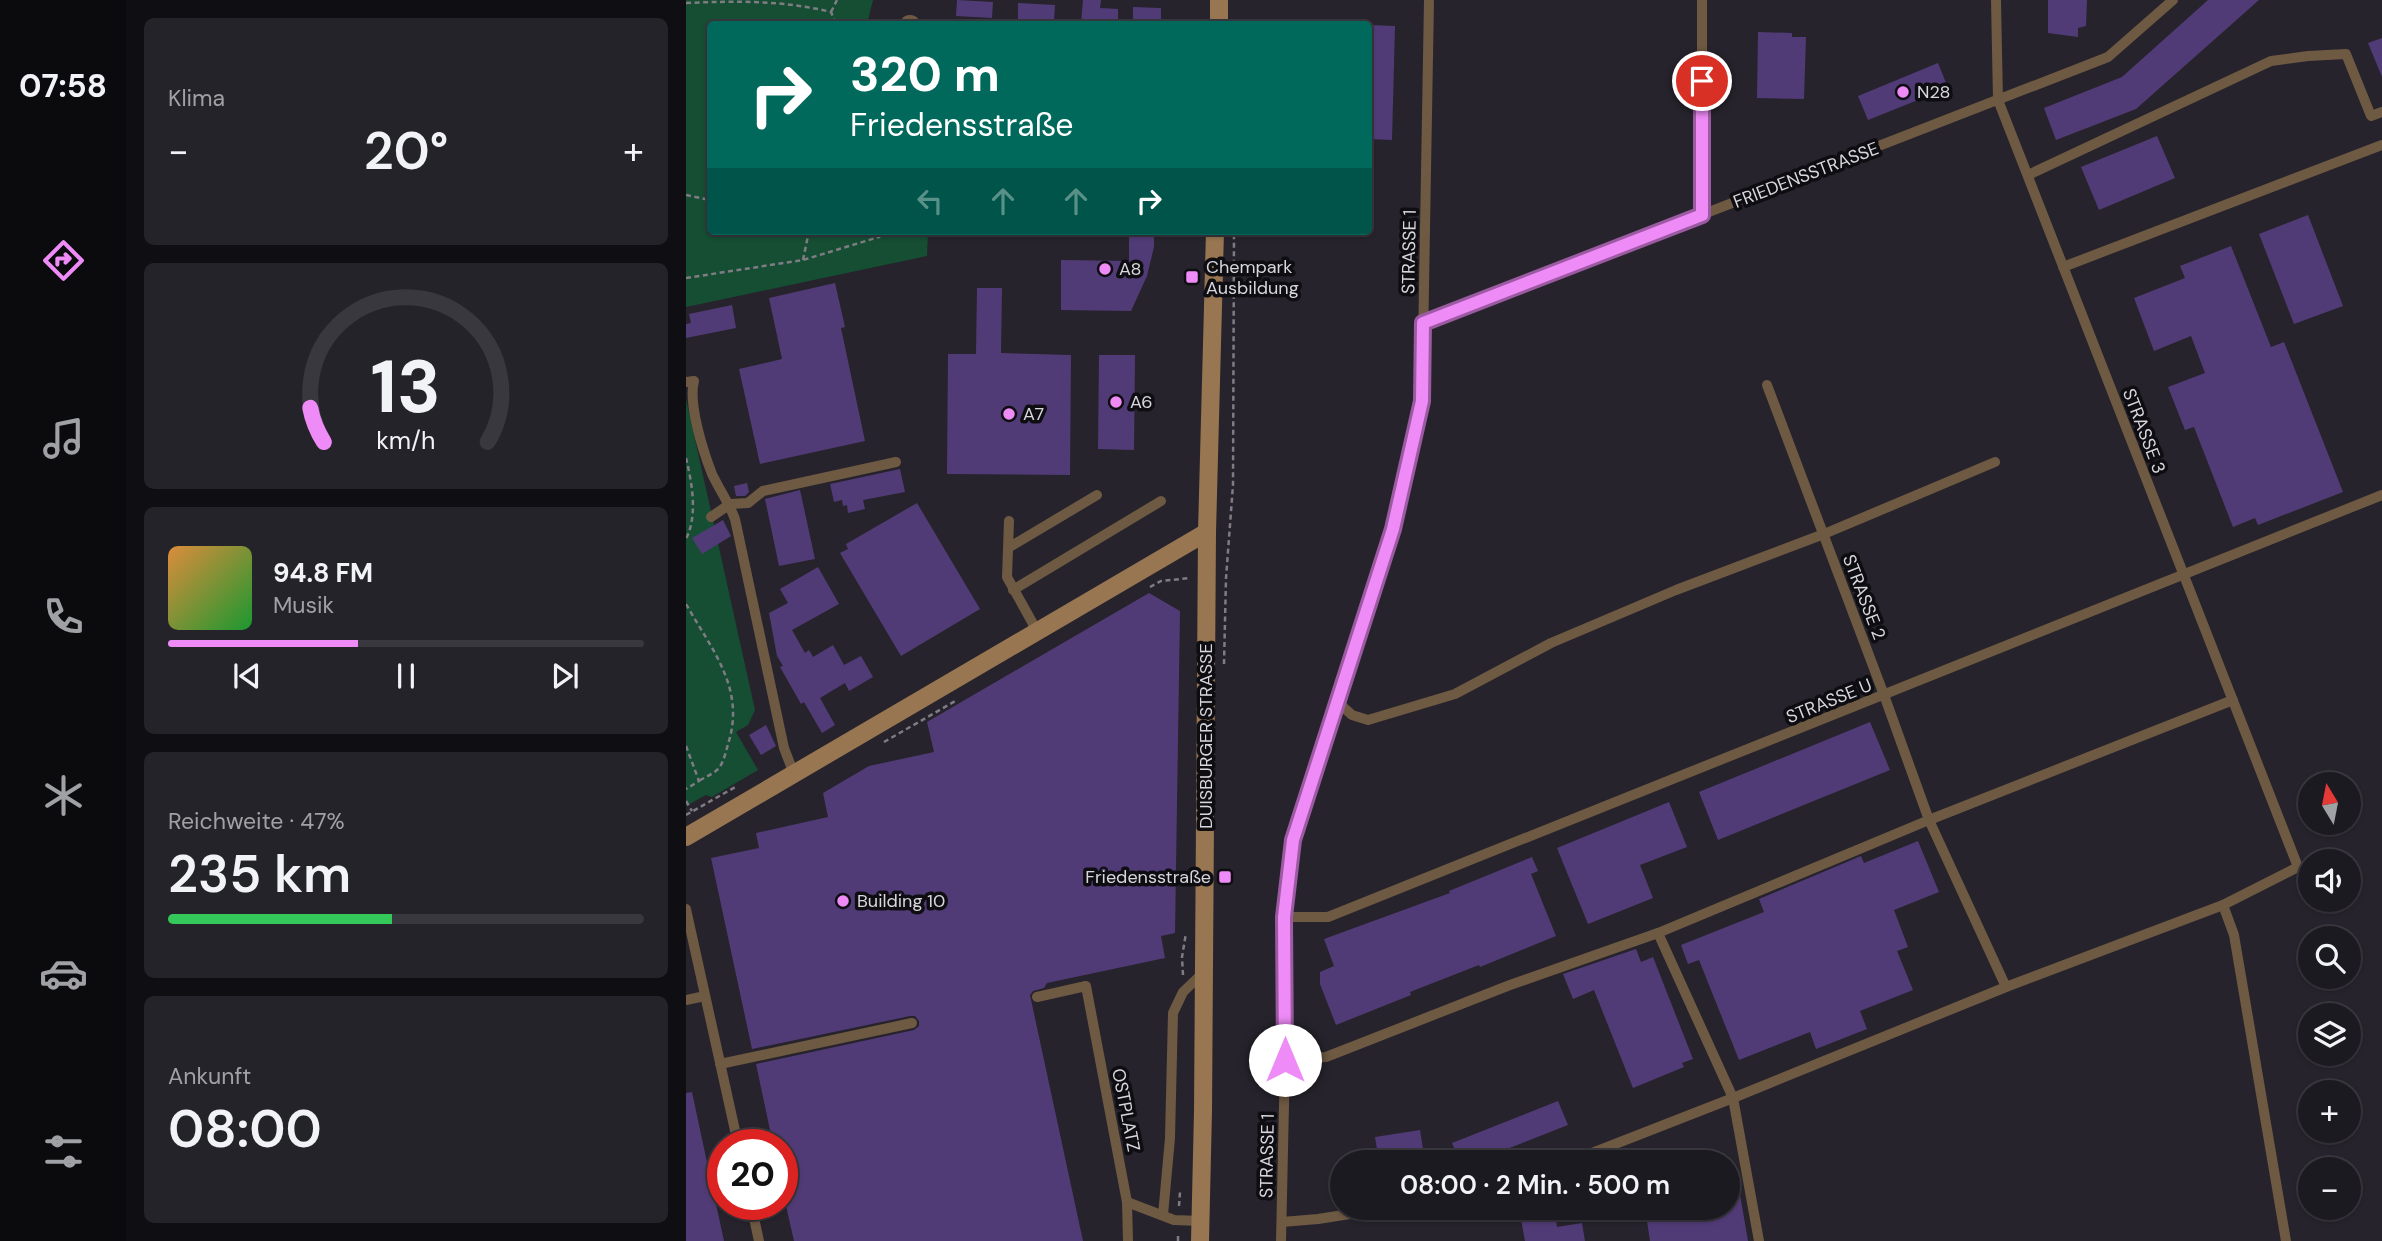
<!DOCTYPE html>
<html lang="de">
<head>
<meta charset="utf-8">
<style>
  body { margin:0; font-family:"DM Sans",sans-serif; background:#25232a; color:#f1f3f6; height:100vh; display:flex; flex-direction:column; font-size:26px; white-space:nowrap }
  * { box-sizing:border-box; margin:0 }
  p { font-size:23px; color:#a0a1a5 }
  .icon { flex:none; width:38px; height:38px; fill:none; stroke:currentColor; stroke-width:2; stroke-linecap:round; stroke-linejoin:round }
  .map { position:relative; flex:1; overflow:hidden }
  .drawer { display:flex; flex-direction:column; gap:18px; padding:18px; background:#0f0e12; width:560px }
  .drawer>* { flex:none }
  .top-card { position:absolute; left:21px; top:21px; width:665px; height:214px; border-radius:7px; box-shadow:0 2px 5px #0004,0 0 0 2px #3a383f; background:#00695c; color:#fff; overflow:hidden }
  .needle { width:46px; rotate:350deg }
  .controls { position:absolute; left:1612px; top:772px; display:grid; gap:14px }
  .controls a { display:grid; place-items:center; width:63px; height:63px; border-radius:50%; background:#1c1a21; box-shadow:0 2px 5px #0004,0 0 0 2px #3a383f; font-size:35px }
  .speed { position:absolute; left:21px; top:1129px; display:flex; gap:14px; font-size:35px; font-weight:700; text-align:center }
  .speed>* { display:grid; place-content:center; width:91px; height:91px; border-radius:50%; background:#1c1a21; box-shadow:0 2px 5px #0004,0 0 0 2px #3a383f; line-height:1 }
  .speed .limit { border:10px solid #d22; background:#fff; color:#111 }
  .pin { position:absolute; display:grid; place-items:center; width:60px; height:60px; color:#fff; margin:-30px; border:4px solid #fff; border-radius:50%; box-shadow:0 2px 7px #0007 }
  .me { position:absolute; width:77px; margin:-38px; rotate:0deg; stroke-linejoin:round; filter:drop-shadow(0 0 5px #0008) }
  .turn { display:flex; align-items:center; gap:24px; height:147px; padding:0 28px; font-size:32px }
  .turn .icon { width:91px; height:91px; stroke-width:2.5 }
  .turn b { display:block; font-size:49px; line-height:60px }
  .lanes { display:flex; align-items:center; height:66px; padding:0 28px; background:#0003; justify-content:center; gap:35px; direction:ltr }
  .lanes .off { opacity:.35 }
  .big { font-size:52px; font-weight:600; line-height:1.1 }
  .drawer .card { flex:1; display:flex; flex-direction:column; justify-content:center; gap:10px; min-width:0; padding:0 24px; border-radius:10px; background:#25232a }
  .drawer .dial { align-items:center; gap:0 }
  .dial svg { height:182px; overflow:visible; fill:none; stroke:#3a383f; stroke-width:7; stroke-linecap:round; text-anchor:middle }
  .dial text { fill:#f1f3f6; stroke:none }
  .song { display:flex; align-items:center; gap:21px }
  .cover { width:84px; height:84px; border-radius:10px; background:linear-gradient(135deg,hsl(30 70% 55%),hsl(130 70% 35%)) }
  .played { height:7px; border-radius:4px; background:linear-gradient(90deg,#ef8bf7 40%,#3a383f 40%) }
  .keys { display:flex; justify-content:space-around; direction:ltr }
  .heat { display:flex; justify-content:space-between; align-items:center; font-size:38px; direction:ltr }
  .charge { height:10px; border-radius:5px; background:linear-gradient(90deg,#34c759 47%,#3a383f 0) }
  .trip { position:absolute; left:644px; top:1150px; width:410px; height:70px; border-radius:35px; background:#1c1a21; box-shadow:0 2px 5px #0004,0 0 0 2px #3a383f; font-weight:600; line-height:70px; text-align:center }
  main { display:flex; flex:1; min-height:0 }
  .dock { display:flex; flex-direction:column; width:126px; justify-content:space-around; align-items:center; background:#0b0a0d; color:#a0a1a5 }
  .dock .icon { width:49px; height:49px }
  .dock .current { color:#ef8bf7 }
  .dock b { font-size:32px; color:#f1f3f6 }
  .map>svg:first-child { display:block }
  .green { fill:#154e33 }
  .building { fill:#513b76 }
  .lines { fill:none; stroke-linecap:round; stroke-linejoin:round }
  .path { stroke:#7f7c84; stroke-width:2.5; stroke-dasharray:5 3.5; stroke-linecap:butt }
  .lane { stroke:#6e5942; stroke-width:10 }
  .street { stroke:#6e5942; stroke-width:18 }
  .secondary { stroke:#977651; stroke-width:18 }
  .route-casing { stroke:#9b5aa1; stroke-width:18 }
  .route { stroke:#ef8bf7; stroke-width:12 }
  .poi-dot { fill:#ef8bf7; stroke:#0e0d11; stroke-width:2.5 }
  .labels { text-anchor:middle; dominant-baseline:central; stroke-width:7; stroke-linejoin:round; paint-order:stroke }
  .poi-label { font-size:18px; fill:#d9d7de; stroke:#0e0d11; text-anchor:start }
  .street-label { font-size:18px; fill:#d9d7de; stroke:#0e0d11 }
</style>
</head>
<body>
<main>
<nav class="dock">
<b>07:58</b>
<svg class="icon current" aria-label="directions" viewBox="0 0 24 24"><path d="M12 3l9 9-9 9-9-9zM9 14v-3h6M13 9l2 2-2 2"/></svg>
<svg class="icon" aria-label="music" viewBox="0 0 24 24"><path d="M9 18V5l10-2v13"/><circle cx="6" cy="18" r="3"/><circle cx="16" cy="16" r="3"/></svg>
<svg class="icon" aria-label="phone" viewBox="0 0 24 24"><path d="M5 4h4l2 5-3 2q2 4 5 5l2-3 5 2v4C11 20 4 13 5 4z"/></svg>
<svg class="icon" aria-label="climate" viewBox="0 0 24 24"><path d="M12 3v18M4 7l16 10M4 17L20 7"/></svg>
<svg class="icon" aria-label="car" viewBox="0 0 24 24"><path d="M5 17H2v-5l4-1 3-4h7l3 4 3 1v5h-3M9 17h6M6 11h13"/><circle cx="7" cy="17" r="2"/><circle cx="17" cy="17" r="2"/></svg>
<svg class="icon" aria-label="filters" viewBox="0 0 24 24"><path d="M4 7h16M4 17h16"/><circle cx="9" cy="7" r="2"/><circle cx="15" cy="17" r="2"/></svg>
</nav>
<section class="drawer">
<div class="card"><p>Klima</p>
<div class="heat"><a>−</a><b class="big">20°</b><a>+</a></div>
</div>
<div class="card dial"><svg viewBox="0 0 100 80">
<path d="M14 69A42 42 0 1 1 86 69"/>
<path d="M14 69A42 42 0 0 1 8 54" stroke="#ef8bf7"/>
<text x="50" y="56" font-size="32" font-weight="700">13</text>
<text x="50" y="72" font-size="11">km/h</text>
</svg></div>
<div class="card">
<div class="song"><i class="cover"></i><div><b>94.8 FM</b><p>Musik</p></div></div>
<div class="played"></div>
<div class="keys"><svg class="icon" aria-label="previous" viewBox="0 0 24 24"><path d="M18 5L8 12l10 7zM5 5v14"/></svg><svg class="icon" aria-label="pause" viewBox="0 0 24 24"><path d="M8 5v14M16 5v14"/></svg><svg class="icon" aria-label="next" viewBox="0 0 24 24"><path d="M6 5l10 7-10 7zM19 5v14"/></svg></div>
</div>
<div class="card"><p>Reichweite · 47%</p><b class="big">235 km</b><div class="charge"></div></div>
<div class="card"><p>Ankunft</p><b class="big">08:00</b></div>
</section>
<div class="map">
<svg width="1696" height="1241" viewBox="0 0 1696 1241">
  <rect width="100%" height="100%" fill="#26232c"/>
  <!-- green -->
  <g class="green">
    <polygon points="0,0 187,0 181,24 24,24 24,231 242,231 241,256 0,307"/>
    <polygon points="0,399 69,710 62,725 50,732 72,770 26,797 20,795 0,806"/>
  </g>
  <!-- building -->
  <g class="building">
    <polygon points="271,0 307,2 306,18 270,16"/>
    <polygon points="397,0 415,0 414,8 432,9 432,24 395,23"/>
    <polygon points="1362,0 1401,0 1400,26 1392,28 1392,37 1362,33"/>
    <polygon points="1522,0 1573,0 1450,109 1370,140 1358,108 1436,77"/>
    <polygon points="332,3 369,5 368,21 332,19"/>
    <polygon points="447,7 475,8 475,21 447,19"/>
    <polygon points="682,25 709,26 706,140 682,139"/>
    <polygon points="1072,32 1106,33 1106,37 1120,37 1118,99 1071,98"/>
    <polygon points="1696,38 1696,77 1682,43"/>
    <polygon points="1252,63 1262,88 1182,120 1172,96"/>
    <polygon points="1471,136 1489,178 1413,210 1395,167"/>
    <polygon points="1622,215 1657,306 1608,324 1573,234"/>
    <polygon points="443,231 468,231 468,247 461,276 445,311 375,310 375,260 443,261"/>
    <polygon points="1545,246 1585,347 1598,342 1657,492 1572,525 1569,518 1547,527 1508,427 1499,430 1482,387 1519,373 1505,336 1468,351 1448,298 1499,278 1494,266"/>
    <polygon points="149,283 159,327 155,328 179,441 74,464 53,369 96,359 83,298"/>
    <polygon points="291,288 316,288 315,353 385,355 384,475 261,474 262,354 290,354"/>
    <polygon points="46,305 50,328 0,338 0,324 5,323 3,314"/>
    <polygon points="413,355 449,355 448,450 412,449"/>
    <polygon points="214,469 219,492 177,500 179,509 162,513 161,505 157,506 156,500 148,502 144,484"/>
    <polygon points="61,483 63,492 59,496 50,496 48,486"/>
    <polygon points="114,490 129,559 93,566 79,499"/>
    <polygon points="231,503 294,609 215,656 154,553 162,549 160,544"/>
    <polygon points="37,520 45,536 16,554 6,538"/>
    <polygon points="132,567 153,604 106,630 119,653 123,650 127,657 147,645 158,665 175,656 187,677 163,691 159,683 134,698 149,725 136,733 118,702 115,704 94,667 97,666 91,656 83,613 102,603 94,589"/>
    <polygon points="463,593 494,611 489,933 475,936 479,958 361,983 358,988 347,991 344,995 397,1241 108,1241 96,1188 96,1144 87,1144 70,1064 228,1030 233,1026 233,1021 229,1016 224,1016 66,1049 25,858 73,848 70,833 142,817 137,793 183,766 248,752 241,722"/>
    <polygon points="1184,722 1204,770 1032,840 1013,792"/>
    <polygon points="80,725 90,746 75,755 63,735"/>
    <polygon points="983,802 1001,847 954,865 967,898 902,924 871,848"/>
    <polygon points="1232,841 1253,892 1208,910 1222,947 1211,951 1227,990 1174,1011 1181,1029 1130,1049 1124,1032 1053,1060 1013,960 1002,964 995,945 1078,912 1073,899 1175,856 1178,863"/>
    <polygon points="846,857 852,871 845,874 870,936 794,967 793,965 724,992 725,995 650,1025 634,984 634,972 648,966 638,939 764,893 763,891"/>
    <polygon points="950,949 955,962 967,957 1007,1059 996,1063 998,1067 947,1088 908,990 887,999 877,974"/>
    <polygon points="6,1092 16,1139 38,1241 0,1241 0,1093"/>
    <polygon points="872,1101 882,1125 788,1162 774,1162 766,1143"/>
    <polygon points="734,1130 739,1162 693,1162 689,1137"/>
    <polygon points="1052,1183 1062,1241 964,1241 959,1208 1041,1208 1041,1185"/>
    <polygon points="869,1214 871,1227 896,1223 899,1241 839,1241 835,1219"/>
  </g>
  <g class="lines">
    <!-- path -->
    <g class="path">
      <path d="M0 3C50 1 96 0 145 12L150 24"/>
      <polyline points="145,12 151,0"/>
      <polyline points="0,195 24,200"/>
      <polyline points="117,260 123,231"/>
      <polyline points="0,278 117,260 193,237 199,231"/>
      <path d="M0 458C6 483 12 515 0 539"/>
      <polyline points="464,587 475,581 504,578"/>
      <path d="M0 604C26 650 60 689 42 744 40 752 37 764 32 769 27 774 19 777 13 781"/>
      <polyline points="538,664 540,578 547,485 548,231"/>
      <polyline points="198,742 271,700"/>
      <polyline points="0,746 13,781 0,789"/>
      <polyline points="0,801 6,811"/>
      <polyline points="0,815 51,786"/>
      <polyline points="497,975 496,957 500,933"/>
      <polyline points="493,1206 494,1192"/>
      <polyline points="492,1241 492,1234"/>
    </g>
    <!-- lane -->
    <g class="lane">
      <polyline points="1342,175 1585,61 1622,56 1660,54 1685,116 1696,112"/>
      <polyline points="1016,215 1016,0"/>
      <polyline points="1377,267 1696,145"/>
      <polyline points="737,323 1422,57 1487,0"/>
      <path d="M0 382 8 381C2 404 17 451 26 474 33 489 43 503 49 519L98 748 108 774"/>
      <polyline points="1081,385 1198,695 1243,820 1547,700"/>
      <polyline points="25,517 44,504 62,503 77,491 210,462"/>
      <polyline points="323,521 321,577 351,631"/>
      <polyline points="322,548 411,495"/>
      <polyline points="327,590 475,501"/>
      <polyline points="652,697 657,707 666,715 682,720 769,694 865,643 990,590 1138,534 1309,462"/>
      <polyline points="1537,905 1548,935 1600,1241"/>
      <polyline points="0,909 52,1144"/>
      <polyline points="598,917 642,917 1696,495"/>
      <polyline points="351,997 400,986 441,1202 442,1241"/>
      <polyline points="0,1000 19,996"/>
      <polyline points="599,1060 640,1057 824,985 972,933"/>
      <polyline points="34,1064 226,1023"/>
      <polyline points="883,1162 1047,1098 972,933 1243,820 1320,987"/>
      <polyline points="441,1202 488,1220 514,1221"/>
      <polyline points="65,1204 73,1241"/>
      <polyline points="477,1215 484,1138 487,1013 497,992 518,972"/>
      <polyline points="596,1222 632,1219 702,1208"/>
      <polyline points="595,1241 599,1060 598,917 607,840 707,529 736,401 743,0"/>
      <polyline points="1073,1241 1047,1098 1320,987 1537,905 1612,867 1312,100 1310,0"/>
    </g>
    <!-- street -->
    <polyline class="street" points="223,24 225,24"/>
    <!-- secondary -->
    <g class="secondary">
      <polyline points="533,24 533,0"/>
      <polyline points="0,837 521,532"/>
      <polyline points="514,1241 517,1111 521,532 529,231"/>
    </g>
  </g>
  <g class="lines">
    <defs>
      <polyline id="route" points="599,1060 598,917 607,840 707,529 736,401 737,323 1016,215 1016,81"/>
    </defs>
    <!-- route casing -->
    <use href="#route" class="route-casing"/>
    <!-- route -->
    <use href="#route" class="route"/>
  </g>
  <!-- markers -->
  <g class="poi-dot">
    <circle cx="1217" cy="92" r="7"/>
    <circle cx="419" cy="269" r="7"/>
    <rect x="499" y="270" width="14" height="14" rx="3.5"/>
    <circle cx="430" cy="402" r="7"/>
    <circle cx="323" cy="414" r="7"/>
    <rect x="532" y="870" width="14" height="14" rx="3.5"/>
    <circle cx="157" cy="901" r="7"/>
  </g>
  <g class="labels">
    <!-- poi labels -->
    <g class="poi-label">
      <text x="1231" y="92">N28</text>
      <text x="520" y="267">Chempark<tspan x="520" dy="21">Ausbildung</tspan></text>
      <text x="433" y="269">A8</text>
      <text x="444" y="402">A6</text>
      <text x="337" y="414">A7</text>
      <text x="525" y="877" text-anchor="end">Friedensstraße</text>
      <text x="171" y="901">Building 10</text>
    </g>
    <!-- street labels -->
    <g class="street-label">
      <text transform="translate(1120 175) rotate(-21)">FRIEDENSSTRASSE</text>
      <text transform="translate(723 252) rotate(-89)">STRASSE 1</text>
      <text transform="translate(1458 431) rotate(69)">STRASSE 3</text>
      <text transform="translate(1178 597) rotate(69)">STRASSE 2</text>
      <text transform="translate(1143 701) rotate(-22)">STRASSE U</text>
      <text transform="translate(520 736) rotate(-90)">DUISBURGER STRASSE</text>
      <text transform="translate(440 1110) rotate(79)">OSTPLATZ</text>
      <text transform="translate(581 1156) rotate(-89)">STRASSE 1</text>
    </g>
  </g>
</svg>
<div class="controls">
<a><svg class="needle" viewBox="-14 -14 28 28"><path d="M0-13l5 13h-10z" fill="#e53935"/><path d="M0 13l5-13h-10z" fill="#a0a1a5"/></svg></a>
<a><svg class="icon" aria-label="sound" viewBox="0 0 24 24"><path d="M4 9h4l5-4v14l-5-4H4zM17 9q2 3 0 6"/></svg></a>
<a><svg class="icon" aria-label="search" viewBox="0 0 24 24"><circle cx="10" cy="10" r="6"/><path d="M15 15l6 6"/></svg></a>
<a><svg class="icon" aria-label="layers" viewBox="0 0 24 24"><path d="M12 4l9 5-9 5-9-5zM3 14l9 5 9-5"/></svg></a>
<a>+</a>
<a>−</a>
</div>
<div class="speed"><div class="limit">20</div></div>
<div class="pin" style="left:1016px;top:81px;background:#d93025"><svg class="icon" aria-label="arrive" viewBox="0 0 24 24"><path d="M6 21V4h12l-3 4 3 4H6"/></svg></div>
<svg class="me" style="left:599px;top:1060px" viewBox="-20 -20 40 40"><circle r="19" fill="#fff"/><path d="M0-13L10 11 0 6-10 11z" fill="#ef8bf7"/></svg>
<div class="trip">08:00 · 2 Min. · 500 m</div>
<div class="top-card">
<div class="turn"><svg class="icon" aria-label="right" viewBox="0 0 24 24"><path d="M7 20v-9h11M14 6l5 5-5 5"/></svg><div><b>320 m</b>Friedensstraße</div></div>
<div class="lanes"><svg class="icon off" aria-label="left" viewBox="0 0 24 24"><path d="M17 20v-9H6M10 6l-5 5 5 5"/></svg><svg class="icon off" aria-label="ahead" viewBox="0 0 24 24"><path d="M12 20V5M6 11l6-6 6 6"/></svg><svg class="icon off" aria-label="ahead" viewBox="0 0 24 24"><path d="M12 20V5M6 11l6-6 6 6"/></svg><svg class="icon" aria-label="right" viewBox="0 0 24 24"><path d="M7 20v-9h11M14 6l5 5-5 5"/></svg></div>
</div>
</div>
</main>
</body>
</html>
